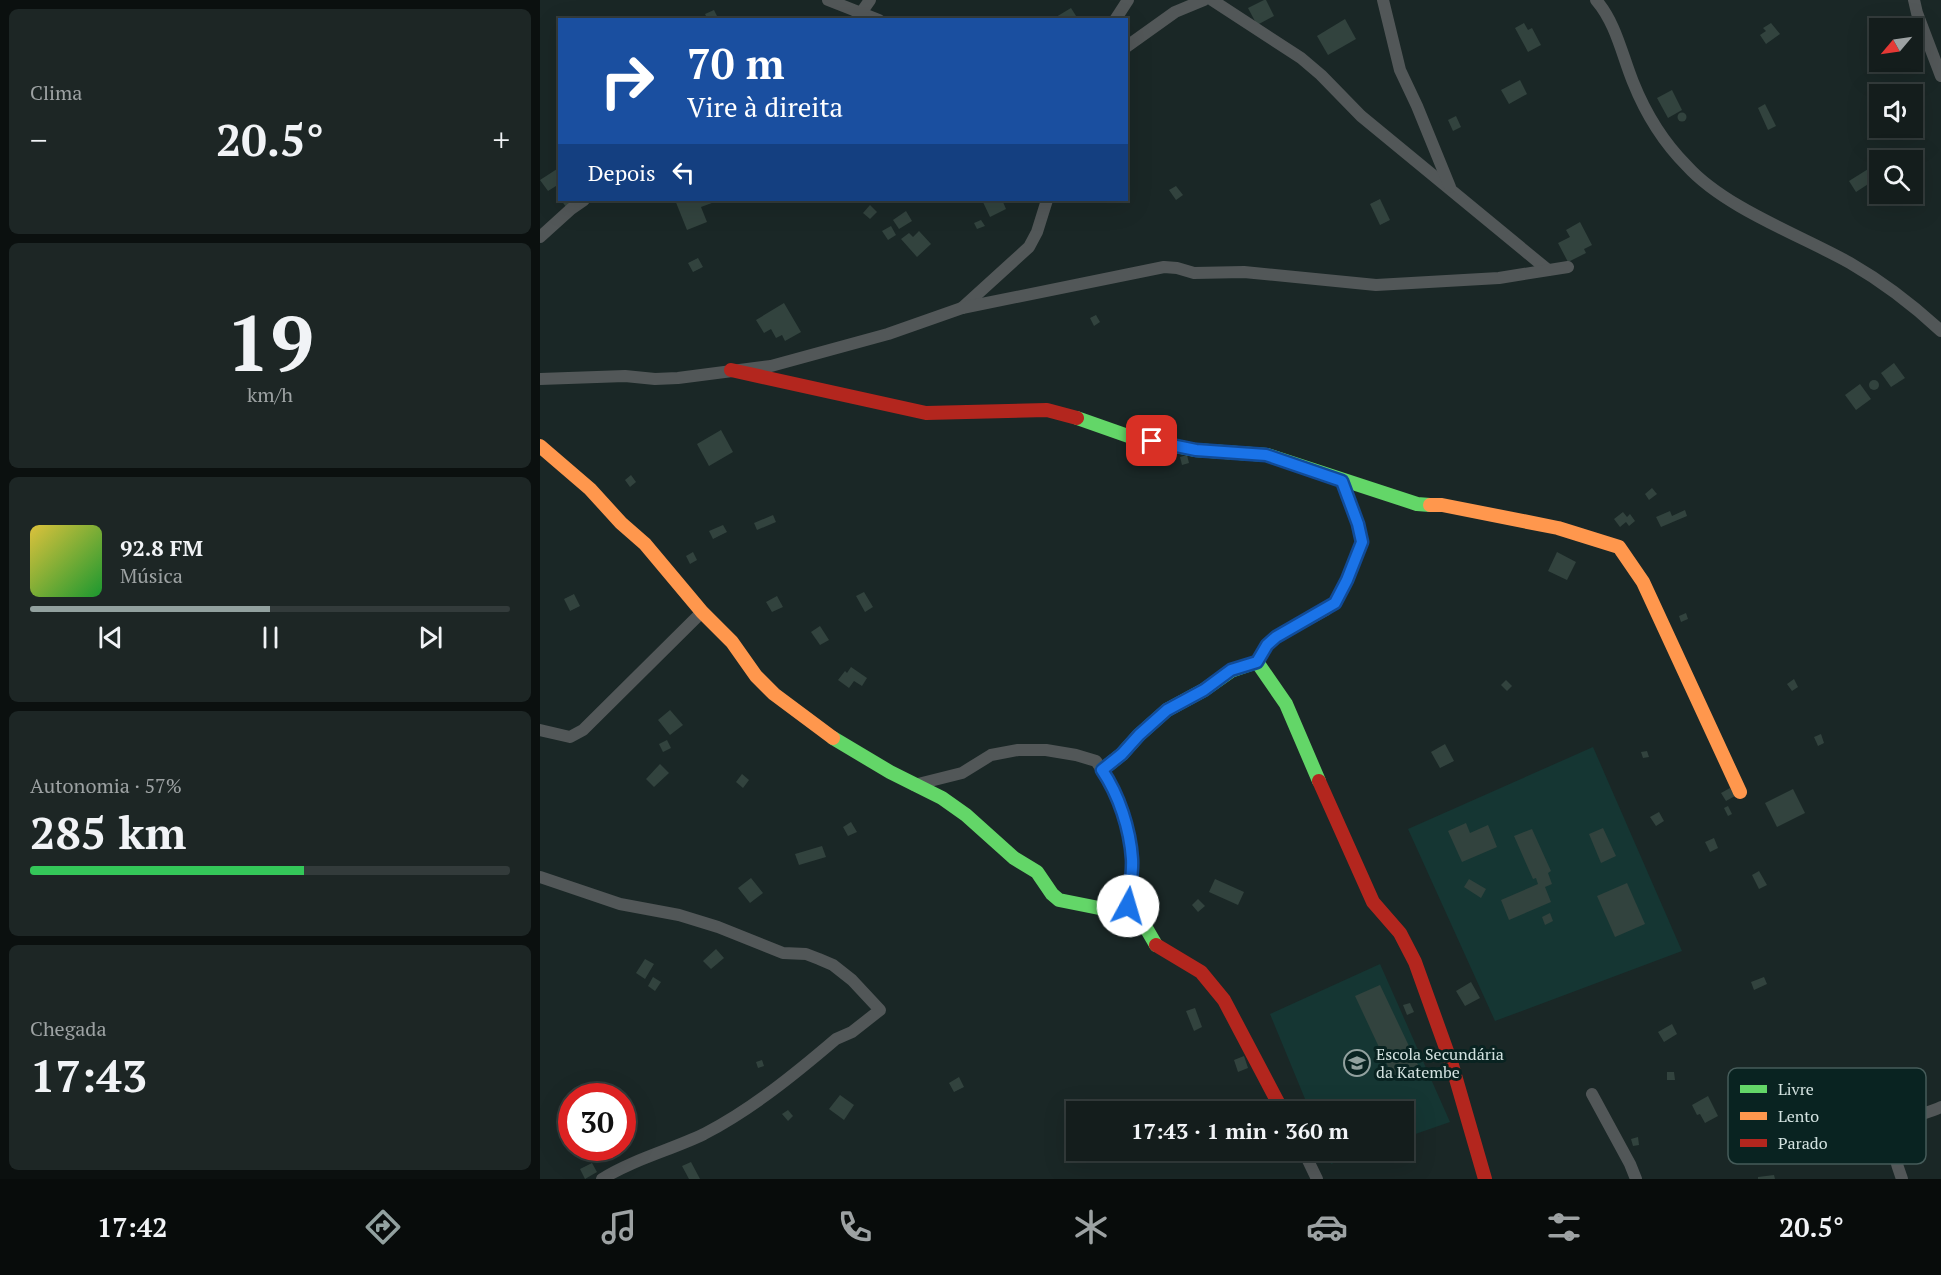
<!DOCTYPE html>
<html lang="pt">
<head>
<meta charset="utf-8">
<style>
  body { margin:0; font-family:"PT Serif",serif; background:#1d2625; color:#f1f3f6; height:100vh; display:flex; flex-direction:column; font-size:22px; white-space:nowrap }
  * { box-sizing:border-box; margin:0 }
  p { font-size:20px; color:#9da2a3 }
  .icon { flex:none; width:33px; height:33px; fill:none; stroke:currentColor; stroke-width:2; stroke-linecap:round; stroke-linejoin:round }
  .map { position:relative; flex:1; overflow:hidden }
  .drawer { display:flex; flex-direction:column; gap:9px; padding:9px; background:#0b100f; width:540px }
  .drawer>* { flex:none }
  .hud { position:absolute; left:18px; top:18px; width:570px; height:183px; border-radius:0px; box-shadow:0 6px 24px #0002,0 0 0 2px #333b3b; background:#1a4fa0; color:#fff; overflow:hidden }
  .needle { width:39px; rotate:241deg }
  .fabs { position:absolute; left:1329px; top:18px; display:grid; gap:12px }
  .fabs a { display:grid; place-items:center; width:54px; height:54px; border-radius:0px; background:#141d1c; box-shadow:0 6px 24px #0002,0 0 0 2px #333b3b; font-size:30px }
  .speed { position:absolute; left:18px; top:1083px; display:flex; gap:12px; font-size:30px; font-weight:700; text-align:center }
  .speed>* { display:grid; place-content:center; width:78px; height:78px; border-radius:50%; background:#141d1c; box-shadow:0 6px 24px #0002,0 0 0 2px #333b3b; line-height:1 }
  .speed .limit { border:9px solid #d22; background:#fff; color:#111 }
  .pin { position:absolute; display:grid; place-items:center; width:51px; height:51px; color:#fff; margin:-26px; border-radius:12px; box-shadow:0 3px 9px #0006 }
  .me { position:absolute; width:66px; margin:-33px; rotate:6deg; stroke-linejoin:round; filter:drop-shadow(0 0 4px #0008) }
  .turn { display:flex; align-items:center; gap:21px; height:126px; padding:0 30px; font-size:27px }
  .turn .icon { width:78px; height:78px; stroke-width:2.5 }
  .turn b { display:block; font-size:42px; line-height:51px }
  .then { display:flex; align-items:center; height:57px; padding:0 30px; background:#0003; gap:12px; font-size:22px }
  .big { font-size:45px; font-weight:600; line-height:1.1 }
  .drawer .widget { flex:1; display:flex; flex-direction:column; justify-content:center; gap:9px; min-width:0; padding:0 21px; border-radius:9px; background:#1d2625 }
  .drawer .dial { align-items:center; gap:0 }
  .dial b { font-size:78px; line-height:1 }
  .song { display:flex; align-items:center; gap:18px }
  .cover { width:72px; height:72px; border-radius:9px; background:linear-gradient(135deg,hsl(50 70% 55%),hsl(130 70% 35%)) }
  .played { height:6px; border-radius:3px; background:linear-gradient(90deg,#92a19f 50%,#333b3b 50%) }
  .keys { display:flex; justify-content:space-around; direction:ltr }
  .heat { display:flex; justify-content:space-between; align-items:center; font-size:33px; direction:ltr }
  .charge { height:9px; border-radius:4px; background:linear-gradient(90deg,#34c759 57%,#333b3b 0) }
  .trip { position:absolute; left:526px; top:1101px; width:348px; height:60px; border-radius:0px; background:#141d1c; box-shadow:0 6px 24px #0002,0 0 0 2px #333b3b; font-weight:600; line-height:60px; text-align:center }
  .tabs { display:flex; height:96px; justify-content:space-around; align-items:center; background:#080c0b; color:#9da2a3 }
  .tabs .icon { width:42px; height:42px }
  .tabs .selected { color:#92a19f }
  .tabs b { font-size:27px; color:#f1f3f6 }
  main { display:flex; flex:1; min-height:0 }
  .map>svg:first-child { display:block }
  .built { fill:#153633 }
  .building { fill:#32433e }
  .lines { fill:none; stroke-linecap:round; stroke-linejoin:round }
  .street { stroke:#525758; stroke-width:12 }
  .fast { stroke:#63d668; stroke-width:14 }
  .slow { stroke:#ff974d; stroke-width:14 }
  .jam { stroke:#b3261e; stroke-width:14 }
  .route-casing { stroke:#114b97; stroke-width:15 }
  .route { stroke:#1a73e8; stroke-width:10 }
  .labels { text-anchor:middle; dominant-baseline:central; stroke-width:6; stroke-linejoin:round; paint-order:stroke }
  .poi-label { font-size:16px; fill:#d3e2e0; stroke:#092321; text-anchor:start }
  .key { fill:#092321; stroke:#465c5a; stroke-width:1.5 }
  .key-label { font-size:16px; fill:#d3e2e0 }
</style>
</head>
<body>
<main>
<section class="drawer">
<div class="widget"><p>Clima</p>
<div class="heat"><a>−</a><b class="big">20.5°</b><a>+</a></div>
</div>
<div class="widget dial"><b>19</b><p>km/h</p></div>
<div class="widget">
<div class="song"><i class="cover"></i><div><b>92.8 FM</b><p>Música</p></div></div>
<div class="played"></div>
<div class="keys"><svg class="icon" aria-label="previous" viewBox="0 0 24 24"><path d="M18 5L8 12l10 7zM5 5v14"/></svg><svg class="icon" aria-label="pause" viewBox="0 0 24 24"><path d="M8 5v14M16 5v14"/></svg><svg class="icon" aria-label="next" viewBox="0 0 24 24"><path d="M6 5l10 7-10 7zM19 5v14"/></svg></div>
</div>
<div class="widget"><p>Autonomia · 57%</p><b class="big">285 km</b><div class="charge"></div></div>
<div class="widget"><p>Chegada</p><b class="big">17:43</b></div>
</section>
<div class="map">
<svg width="1401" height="1179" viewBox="0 0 1401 1179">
  <rect width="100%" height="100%" fill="#1a2726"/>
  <!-- built -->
  <g class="built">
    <polygon points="1053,747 1142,951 955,1021 868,829"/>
    <polygon points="840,964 910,1122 864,1138 864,1112 770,1111 730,1014"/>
    <polygon points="786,1151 829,1151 791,1164"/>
  </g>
  <!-- building -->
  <g class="building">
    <polygon points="724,0 726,0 734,16 717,25 708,8"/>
    <polygon points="531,8 538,19 511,20"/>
    <polygon points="174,10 179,20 168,20 165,14"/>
    <polygon points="805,19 816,39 788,55 777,36"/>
    <polygon points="984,23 988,30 992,28 1001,45 988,52 975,28"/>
    <polygon points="1231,23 1240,34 1226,44 1220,35 1226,31 1223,28"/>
    <polygon points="980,80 987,94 969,104 961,90"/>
    <polygon points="1132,90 1142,110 1128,118 1117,98"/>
    <polygon points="1225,104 1236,126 1228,130 1218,108"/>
    <circle cx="1142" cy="117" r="4.5"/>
    <polygon points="916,116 921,127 913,131 908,120"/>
    <polygon points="1333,166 1339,177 1316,192 1309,181"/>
    <polygon points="17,169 20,172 20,190 16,186 8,191 0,180"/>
    <polygon points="636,186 643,195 636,200 629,190"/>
    <polygon points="840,199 850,220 840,225 830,204"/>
    <polygon points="21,200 31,200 33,202 26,207"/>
    <polygon points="135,200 180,200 161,207 167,222 147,230"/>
    <polygon points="442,200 458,200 460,203 463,202 466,209 450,217"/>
    <polygon points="330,205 337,212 330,219 323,213"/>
    <polygon points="366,211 372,221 359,229 353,220"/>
    <polygon points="441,220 445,226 437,229 434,223"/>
    <polygon points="1040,222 1052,245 1044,249 1046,253 1028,262 1018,243 1030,237 1026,230"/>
    <polygon points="351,226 356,235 348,240 342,231"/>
    <polygon points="379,231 391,244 377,257 361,239 369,233 373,237"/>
    <polygon points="158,258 163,267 153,272 148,263"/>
    <polygon points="244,303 261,332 245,341 242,335 236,338 231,329 224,333 216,320"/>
    <polygon points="556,315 560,322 554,326 550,318"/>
    <polygon points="1354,363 1365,378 1351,387 1341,373"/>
    <circle cx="1334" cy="385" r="5"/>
    <polygon points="1320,384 1331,399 1316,410 1305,395"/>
    <polygon points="181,430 193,452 169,466 157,444"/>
    <polygon points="647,455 649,463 642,465 640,457"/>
    <polygon points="91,475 96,482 90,487 85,480"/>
    <polygon points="1112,488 1117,494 1109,500 1105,494"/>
    <polygon points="1145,510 1147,516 1121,527 1116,517 1130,511 1132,516"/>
    <polygon points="1083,512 1087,517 1090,514 1095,521 1089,526 1086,522 1080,527 1074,519"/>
    <polygon points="233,515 236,522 217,530 214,523"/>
    <polygon points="183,525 187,532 173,539 169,531"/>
    <polygon points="153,552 157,560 150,564 146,556"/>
    <polygon points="1017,552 1036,562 1027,580 1008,571"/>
    <polygon points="324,592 333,607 325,612 316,596"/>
    <polygon points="34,594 40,606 30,611 24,599"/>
    <polygon points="237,596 243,607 232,612 226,602"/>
    <polygon points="1146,613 1148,619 1141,622 1139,616"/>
    <polygon points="280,626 289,640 280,645 271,632"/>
    <polygon points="311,667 327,678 322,686 314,681 309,688 298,680 305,671 307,673"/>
    <polygon points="1254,679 1258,687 1252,691 1247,684"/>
    <polygon points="966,680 972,686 967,691 961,685"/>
    <polygon points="130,710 143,725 130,735 118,720"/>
    <polygon points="1281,734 1284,743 1278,746 1274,737"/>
    <polygon points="127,740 131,748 123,752 119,744"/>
    <polygon points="905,744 914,761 900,768 891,752"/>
    <polygon points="1107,751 1109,757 1103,758 1101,752"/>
    <polygon points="120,764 129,773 114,787 106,779"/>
    <polygon points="202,774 209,780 203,788 196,782"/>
    <polygon points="1190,788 1195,796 1186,801 1181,793"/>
    <polygon points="1253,789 1265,813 1237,827 1225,803"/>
    <polygon points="1188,806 1192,814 1188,816 1184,808"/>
    <polygon points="1119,812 1124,821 1116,826 1110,817"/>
    <polygon points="311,822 317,832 308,836 303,827"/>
    <polygon points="926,823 930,833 948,825 957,847 922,862 908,831"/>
    <polygon points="1063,828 1076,856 1061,863 1049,834"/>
    <polygon points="992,829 1011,871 1008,873 1012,884 1005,887 1011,902 969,920 961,900 998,884 996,878 993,879 974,836"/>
    <polygon points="1174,838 1178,848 1170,852 1165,842"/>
    <polygon points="282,846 286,857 259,865 255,854"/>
    <polygon points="1219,871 1227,885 1219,889 1212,875"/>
    <polygon points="211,878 223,893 210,903 198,888"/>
    <polygon points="675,879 704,892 698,905 669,892"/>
    <polygon points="929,879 946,889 941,898 924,887"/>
    <polygon points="1087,883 1105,924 1075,937 1057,896"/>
    <polygon points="658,899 665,906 658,912 652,905"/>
    <polygon points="1010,913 1013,921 1005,925 1002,917"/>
    <polygon points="176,949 184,958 171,969 163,961"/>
    <polygon points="105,959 114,964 105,979 96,973"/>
    <polygon points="113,977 121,982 115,991 108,986"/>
    <polygon points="1224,977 1227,984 1214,990 1211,982"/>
    <polygon points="931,982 940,998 925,1006 916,991"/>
    <polygon points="840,985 878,1065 853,1077 815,996"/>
    <polygon points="870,1003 874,1012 867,1015 863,1005"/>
    <polygon points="655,1008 662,1027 654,1031 646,1011"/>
    <polygon points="1132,1024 1137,1034 1124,1042 1118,1032"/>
    <polygon points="704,1056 708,1068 698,1072 694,1060"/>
    <polygon points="222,1060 224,1066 218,1068 216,1062"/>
    <polygon points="1127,1072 1134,1072 1135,1080 1127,1080"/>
    <polygon points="419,1077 424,1087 414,1092 409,1083"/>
    <polygon points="300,1095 314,1105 304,1120 289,1109"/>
    <polygon points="1168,1096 1178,1116 1165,1123 1160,1114 1157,1115 1152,1105"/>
    <polygon points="248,1110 253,1116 248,1121 242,1114"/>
    <polygon points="1098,1137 1099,1145 1093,1146 1091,1139"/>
    <polygon points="151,1162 160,1179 149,1179 142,1166"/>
    <polygon points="52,1163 57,1172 45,1179 40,1169"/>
    <polygon points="1234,1175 1235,1179 1218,1179 1218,1177"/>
  </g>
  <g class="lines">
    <!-- street -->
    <g class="street">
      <polyline points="288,0 339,20"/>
      <polyline points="672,0 761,58 781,75 821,116 1008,270"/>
      <polyline points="843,0 860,70 877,106 910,187"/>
      <path d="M1056 0C1076 23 1082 55 1093 82 1105 112 1124 143 1147 166 1185 208 1260 235 1310 263 1343 282 1373 305 1401 331"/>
      <polyline points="1374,0 1377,13 1401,76"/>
      <polyline points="316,20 330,0"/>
      <polyline points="575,20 588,0"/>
      <polyline points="586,47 635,12 664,0"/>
      <polyline points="0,237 31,209 44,200"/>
      <polyline points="422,308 489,247 497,232 507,200"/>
      <polyline points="0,379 85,376 115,379 138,378 231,366 348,334 422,308 624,267 637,268 654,273 704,272 836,285 959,278 1028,267"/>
      <polyline points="717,662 727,645 736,637 786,610 795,602 807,580 822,542 818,524 802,481"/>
      <polyline points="0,730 30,737 43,730 162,612"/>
      <polyline points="374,785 422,773 451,755 478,750 506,750 536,755 556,761 570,782 577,798 588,832 592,861 588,906"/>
      <path d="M0 877 80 904 139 915 178 927 243 953 266 954 279 959 293 965 312 980 340 1010 312 1032 296 1039C255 1074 212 1109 164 1134 131 1150 94 1159 62 1179"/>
      <polyline points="1052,1094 1090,1164 1096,1179"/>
      <polyline points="763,1150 777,1179"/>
      <path d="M1362 1179C1355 1159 1344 1133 1369 1119 1379 1114 1391 1112 1401 1107"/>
    </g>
    <!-- fast -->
    <g class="fast">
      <polyline points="537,418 591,437 655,450 727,455 877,504 890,505"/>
      <polyline points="293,738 350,772 402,798 426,815 474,858 497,872 512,894 519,900 569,910 588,906 595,909 616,945"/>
      <polyline points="562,770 582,754 599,735 627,710 664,690 691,671 717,662 746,704 779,781"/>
    </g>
    <!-- slow -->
    <g class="slow">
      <polyline points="0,446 50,489 81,523 105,544 162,612 192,642 216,676 234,694 293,738"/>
      <polyline points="890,505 902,505 1018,528 1079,547 1103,582 1200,792"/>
    </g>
    <!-- jam -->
    <g class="jam">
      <polyline points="191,370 386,413 507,410 537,418"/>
      <polyline points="779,781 833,902 860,933 875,962 912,1065 945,1179"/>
      <polyline points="616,945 661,972 684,1000 743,1112"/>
    </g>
  </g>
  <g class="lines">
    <defs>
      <path id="route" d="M588 906C589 891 593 874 592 859 590 829 579 795 562 770L582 754 599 735 627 710 664 690 691 670 717 662 727 645 736 637 795 603 807 580 822 542 818 524 802 481 726 455 656 450 612 441"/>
    </defs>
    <!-- route casing -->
    <use href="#route" class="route-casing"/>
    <!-- route -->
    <use href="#route" class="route"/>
  </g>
  <!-- icons -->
  <defs>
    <symbol id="school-ring" viewBox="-11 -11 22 22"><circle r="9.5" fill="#092321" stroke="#92a19f" stroke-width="1.5"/><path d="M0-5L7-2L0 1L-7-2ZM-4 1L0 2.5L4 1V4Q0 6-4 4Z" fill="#92a19f"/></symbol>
  </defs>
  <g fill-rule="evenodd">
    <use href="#school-ring" x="802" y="1048" width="30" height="30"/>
  </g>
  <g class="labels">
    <!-- poi labels -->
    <g class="poi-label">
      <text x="836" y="1054">Escola Secundária<tspan x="836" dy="18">da Katembe</tspan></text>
    </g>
  </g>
  <!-- legend -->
  <rect x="1188" y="1068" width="198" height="96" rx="9" class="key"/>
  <rect x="1200" y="1085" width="27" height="8" fill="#63d668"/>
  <rect x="1200" y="1112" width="27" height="8" fill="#ff974d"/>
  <rect x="1200" y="1139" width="27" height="8" fill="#b3261e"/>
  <g class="key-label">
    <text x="1238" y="1095">Livre</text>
    <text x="1238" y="1122">Lento</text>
    <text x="1238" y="1149">Parado</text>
  </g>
</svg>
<div class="fabs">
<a><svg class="needle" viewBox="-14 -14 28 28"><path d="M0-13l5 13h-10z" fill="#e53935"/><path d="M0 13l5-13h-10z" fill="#9da2a3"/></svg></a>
<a><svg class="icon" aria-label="sound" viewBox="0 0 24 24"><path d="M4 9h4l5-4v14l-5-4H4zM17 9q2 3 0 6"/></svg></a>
<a><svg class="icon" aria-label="search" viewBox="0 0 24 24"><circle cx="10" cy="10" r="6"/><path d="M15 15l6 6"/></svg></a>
</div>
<div class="speed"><div class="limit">30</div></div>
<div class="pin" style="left:612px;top:441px;background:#d93025"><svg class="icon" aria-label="arrive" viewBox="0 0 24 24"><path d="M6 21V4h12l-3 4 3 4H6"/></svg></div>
<svg class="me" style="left:588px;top:906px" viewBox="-20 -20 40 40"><circle r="19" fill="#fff"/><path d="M0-13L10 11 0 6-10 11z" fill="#1a73e8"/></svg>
<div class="trip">17:43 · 1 min · 360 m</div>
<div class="hud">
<div class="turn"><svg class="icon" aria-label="right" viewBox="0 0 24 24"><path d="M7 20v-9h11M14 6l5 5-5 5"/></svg><div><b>70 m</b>Vire à direita</div></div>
<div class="then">Depois<svg class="icon" aria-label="left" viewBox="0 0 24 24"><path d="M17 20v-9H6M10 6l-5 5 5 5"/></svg></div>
</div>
</div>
</main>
<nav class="tabs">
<b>17:42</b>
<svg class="icon selected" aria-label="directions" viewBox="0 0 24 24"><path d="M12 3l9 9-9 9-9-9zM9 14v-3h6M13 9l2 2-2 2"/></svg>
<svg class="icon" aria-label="music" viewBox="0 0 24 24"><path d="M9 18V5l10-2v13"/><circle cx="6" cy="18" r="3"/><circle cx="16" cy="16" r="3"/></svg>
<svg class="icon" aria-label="phone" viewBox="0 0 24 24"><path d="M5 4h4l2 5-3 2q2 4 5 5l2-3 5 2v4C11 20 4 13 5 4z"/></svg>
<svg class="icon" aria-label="climate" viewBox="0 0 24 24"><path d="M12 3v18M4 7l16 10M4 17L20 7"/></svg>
<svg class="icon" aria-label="car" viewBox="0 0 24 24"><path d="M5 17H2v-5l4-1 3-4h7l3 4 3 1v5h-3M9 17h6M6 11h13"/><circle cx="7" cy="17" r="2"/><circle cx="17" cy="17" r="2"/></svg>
<svg class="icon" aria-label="filters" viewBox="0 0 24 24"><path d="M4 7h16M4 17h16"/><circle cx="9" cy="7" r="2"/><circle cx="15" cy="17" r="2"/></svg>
<b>20.5°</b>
</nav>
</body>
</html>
